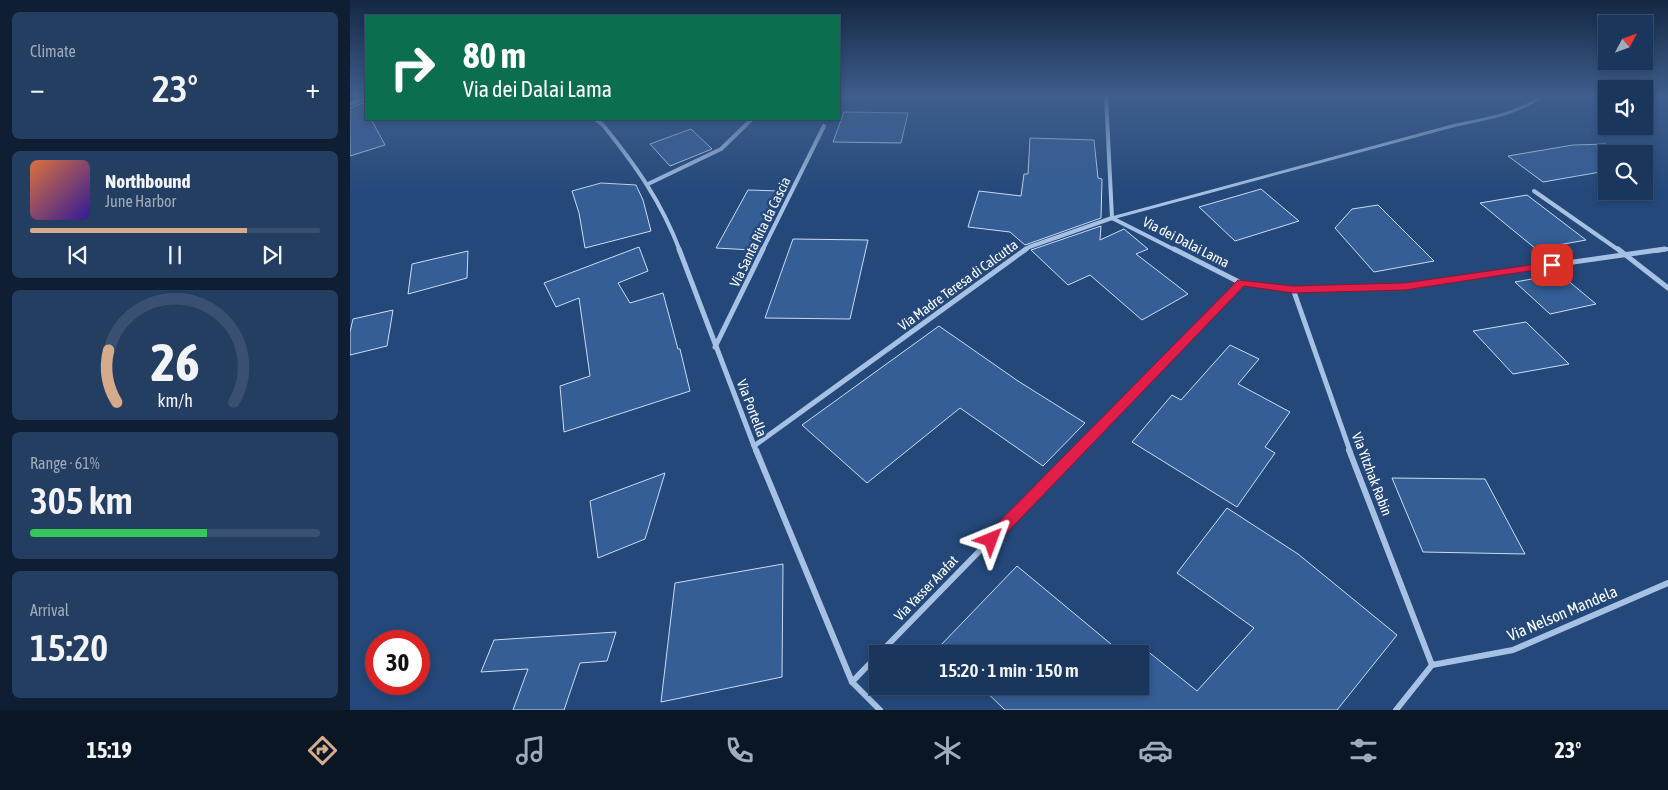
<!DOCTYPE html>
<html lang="en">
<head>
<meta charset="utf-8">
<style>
  body { margin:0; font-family:"Asap Condensed",sans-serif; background:#243e62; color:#f1f3f6; height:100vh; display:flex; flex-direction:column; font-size:19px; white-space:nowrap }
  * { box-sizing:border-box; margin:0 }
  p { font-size:16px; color:#a0abbb }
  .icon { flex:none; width:28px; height:28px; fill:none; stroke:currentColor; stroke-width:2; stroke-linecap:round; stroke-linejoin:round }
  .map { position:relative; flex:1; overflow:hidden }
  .sheet { display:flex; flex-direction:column; gap:12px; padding:12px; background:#0f1e33; width:350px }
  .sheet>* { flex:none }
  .guide { position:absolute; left:15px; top:15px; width:475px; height:105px; border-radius:0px; box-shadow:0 2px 8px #0003,0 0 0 1px #395072; background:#0b6e4f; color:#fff; overflow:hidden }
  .needle { width:32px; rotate:49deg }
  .controls { position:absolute; left:1248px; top:15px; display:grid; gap:10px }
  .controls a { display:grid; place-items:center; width:55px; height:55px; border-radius:0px; background:#1b365c; box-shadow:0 2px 8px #0003,0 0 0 1px #395072; font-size:25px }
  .speed { position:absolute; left:15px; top:630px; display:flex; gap:10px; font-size:25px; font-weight:700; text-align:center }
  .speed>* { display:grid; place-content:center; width:65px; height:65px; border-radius:50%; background:#1b365c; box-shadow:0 2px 8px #0003,0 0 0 1px #395072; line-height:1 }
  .speed .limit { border:8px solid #d22; background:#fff; color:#111 }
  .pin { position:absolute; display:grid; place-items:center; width:42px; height:42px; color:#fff; margin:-21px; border-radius:10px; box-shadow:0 2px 8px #0006 }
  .me { position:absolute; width:55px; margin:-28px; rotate:44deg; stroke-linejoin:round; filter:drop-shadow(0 0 4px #0008) }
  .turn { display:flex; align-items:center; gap:18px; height:105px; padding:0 15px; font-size:22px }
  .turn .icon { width:65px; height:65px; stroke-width:2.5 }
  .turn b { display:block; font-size:35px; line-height:42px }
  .big { font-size:38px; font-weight:600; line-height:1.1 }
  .sheet .card { flex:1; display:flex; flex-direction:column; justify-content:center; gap:8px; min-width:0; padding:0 18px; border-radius:8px; background:#243e62 }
  .sheet .dial { align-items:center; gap:0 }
  .dial svg { height:130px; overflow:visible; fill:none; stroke:#395072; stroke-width:7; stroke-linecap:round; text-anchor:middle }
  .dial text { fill:#f1f3f6; stroke:none }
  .song { display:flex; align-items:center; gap:15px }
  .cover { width:60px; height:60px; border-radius:8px; background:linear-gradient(135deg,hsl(20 70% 55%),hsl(250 70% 35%)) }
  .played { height:5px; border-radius:2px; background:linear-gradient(90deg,#d6ab8b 75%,#395072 75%) }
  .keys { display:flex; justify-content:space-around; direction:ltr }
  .heat { display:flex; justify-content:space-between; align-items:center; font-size:28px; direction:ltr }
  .charge { height:8px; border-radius:4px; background:linear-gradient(90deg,#34c759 61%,#395072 0) }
  .trip { position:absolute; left:519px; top:645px; width:280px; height:50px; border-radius:0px; background:#1b365c; box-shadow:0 2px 8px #0003,0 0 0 1px #395072; font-weight:600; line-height:50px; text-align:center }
  .tabs { display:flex; height:80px; justify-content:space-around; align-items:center; background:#0b1625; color:#a0abbb }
  .tabs .icon { width:35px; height:35px }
  .tabs .current { color:#d6ab8b }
  .tabs b { font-size:22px; color:#f1f3f6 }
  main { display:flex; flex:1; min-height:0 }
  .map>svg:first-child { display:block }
  .building { fill:#355e96; stroke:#cadcf3 }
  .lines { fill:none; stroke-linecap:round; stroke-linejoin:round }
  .service { stroke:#a7c1e4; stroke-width:3 }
  .minor-far2 { stroke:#a7c1e4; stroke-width:4 }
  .minor-far1 { stroke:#a7c1e4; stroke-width:5 }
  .minor { stroke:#a7c1e4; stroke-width:6 }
  .route { fill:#e11d48; stroke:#92132f }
  .labels { text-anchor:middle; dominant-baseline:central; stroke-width:5; stroke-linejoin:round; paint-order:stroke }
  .street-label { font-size:14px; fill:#fff; stroke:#24487a }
  .near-street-label { font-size:16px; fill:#fff; stroke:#24487a }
</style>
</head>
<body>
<main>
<section class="sheet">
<div class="card"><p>Climate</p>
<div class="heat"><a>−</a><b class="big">23°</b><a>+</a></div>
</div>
<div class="card">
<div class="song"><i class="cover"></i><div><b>Northbound</b><p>June Harbor</p></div></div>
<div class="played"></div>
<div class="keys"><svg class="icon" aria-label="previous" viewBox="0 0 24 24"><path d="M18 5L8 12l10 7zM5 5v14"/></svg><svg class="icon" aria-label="pause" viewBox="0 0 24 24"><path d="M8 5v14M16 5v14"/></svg><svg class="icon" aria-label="next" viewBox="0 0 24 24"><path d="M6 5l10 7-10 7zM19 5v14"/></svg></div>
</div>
<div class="card dial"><svg viewBox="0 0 100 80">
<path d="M14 69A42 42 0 1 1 86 69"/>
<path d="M14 69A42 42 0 0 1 9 37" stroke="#d6ab8b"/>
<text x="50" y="56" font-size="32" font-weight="700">26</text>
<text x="50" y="72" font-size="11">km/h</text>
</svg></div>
<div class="card"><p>Range · 61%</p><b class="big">305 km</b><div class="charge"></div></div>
<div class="card"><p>Arrival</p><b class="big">15:20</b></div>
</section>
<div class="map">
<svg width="1318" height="710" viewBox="0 0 1318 710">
  <rect width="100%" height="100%" fill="#24487a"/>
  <!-- building -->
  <g class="building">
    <polygon points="13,103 16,109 16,119 21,119 35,145 0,156 0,108"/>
    <polygon points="494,112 558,113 551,143 483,142"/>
    <polygon points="341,129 362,149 320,166 300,144"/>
    <polygon points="680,138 744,140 748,178 752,179 751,218 675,245 660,232 618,227 629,191 671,196 674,174 678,174"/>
    <polygon points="1256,144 1256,171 1193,182 1158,156 1223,145"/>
    <polygon points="251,183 286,185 293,200 301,231 235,248 229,213 222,191"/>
    <polygon points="911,189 949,221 885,241 849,207"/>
    <polygon points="398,190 431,191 402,250 366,248"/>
    <polygon points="1177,195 1236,240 1186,249 1130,203"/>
    <polygon points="1028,205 1084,261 1024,272 985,228 1002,209"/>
    <polygon points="751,226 750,240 774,229 798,249 786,254 838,294 792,320 740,275 718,285 681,250"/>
    <polygon points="443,239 518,240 500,319 415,318"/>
    <polygon points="289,247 298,271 268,283 280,303 313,293 328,349 330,349 340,391 214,432 210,386 240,376 229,298 206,307 194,283"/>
    <polygon points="118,251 117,278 58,294 62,264"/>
    <polygon points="1210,274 1246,304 1200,314 1165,282"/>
    <polygon points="43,310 37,346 0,355 0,332 3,319"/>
    <polygon points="1176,322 1219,364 1163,374 1123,331"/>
    <polygon points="589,326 668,381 735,423 693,466 610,408 517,483 452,425"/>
    <polygon points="880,345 909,359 888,384 940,412 915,447 925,453 887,507 782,442 822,395 831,400"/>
    <polygon points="315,473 295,539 248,558 240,501"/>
    <polygon points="1042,478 1135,479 1175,554 1073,552"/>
    <polygon points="877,508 948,554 1047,635 987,710 655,710 630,686 790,686 790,654 783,654 790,645 847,691 904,628 827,573"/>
    <polygon points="433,564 432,677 311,702 325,583"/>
    <polygon points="667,566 773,654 596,654 589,647"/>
    <polygon points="266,632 257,661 230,663 214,710 163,710 178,669 131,672 144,640"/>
  </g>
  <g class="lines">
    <!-- service -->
    <path class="service" d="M762 218 1106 125C1137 119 1166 114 1193 96"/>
    <!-- minor-far2 -->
    <g class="minor-far2">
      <polyline points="0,104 16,98"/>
      <path d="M245 119 253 125C286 166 311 201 330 251"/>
      <polyline points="298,184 371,149 402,119"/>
      <polyline points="1184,191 1270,251"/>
      <polyline points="762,218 827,251"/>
      <polyline points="412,251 474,126"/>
      <polyline points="674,251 679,247 762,218 756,96"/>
      <polyline points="1306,251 1318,249"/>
    </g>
    <!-- minor-far1 -->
    <g class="minor-far1">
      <polyline points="329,249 406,451"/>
      <polyline points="824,249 891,283 943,289 1055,286 1315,249"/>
      <polyline points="1268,249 1318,288"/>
      <polyline points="943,289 1000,451"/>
      <polyline points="365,347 413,249"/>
      <polyline points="404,446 676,249"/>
      <polyline points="727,451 891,283"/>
    </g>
    <!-- minor -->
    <g class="minor">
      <polyline points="406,450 502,682 530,710"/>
      <polyline points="999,450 1082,665"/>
      <polyline points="529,654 728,450"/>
      <polyline points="502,682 528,655"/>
      <polyline points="1046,710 1082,665 1163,650 1318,583"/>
    </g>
  </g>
  <!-- sky -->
  <linearGradient id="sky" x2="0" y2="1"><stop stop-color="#142843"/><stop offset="0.49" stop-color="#3f5e8d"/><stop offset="1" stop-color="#3f5e8d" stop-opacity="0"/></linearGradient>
  <rect width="1318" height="195" fill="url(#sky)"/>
  <!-- route -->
  <polygon class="route" points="1202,262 1207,265 1205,267 1055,290 943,293 894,286 646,544 641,546 636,544 634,540 636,535 888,280 943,286 1055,283"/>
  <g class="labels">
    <!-- street labels -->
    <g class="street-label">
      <text transform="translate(410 232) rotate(-64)">Via Santa Rita da Cascia</text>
      <text transform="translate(836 242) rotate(27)">Via dei Dalai Lama</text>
      <text transform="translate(608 285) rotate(-36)">Via Madre Teresa di Calcutta</text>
      <text transform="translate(402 408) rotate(69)">Via Portella</text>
      <text transform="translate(1022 474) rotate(69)">Via Yitzhak Rabin</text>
      <text transform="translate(576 588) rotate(-46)">Via Yasser Arafat</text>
    </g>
    <!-- near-street labels -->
    <g class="near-street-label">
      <text transform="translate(1212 613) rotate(-23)">Via Nelson Mandela</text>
    </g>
  </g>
</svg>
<div class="controls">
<a><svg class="needle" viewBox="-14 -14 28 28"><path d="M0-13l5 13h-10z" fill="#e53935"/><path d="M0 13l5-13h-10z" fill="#a0abbb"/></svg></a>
<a><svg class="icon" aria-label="sound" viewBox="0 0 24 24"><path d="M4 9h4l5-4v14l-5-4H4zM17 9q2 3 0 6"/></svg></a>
<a><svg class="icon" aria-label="search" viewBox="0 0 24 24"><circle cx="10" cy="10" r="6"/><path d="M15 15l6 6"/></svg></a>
</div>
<div class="speed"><div class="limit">30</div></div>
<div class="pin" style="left:1202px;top:265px;background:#d93025"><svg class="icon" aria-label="arrive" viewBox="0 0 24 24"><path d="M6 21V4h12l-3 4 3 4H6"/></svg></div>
<svg class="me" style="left:641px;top:540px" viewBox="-20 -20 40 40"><path d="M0-17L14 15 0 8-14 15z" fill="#e11d48" stroke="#fff" stroke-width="4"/></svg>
<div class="trip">15:20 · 1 min · 150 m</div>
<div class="guide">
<div class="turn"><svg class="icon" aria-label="right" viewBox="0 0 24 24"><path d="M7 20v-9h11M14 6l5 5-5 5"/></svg><div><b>80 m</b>Via dei Dalai Lama</div></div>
</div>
</div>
</main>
<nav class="tabs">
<b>15:19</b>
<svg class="icon current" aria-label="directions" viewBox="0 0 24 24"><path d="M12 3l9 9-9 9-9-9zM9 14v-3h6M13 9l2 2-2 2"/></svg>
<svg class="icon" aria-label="music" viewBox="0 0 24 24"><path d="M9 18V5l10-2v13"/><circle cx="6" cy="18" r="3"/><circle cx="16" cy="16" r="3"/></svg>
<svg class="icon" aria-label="phone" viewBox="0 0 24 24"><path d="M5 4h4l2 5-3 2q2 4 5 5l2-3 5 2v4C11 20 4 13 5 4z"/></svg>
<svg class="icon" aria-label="climate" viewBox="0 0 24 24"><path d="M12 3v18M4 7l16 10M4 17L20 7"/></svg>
<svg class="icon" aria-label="car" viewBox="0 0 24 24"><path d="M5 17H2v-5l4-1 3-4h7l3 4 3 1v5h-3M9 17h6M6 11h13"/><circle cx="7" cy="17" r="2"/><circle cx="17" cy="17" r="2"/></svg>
<svg class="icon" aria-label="filters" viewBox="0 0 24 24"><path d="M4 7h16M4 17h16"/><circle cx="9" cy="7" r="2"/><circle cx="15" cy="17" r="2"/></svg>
<b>23°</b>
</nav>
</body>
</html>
